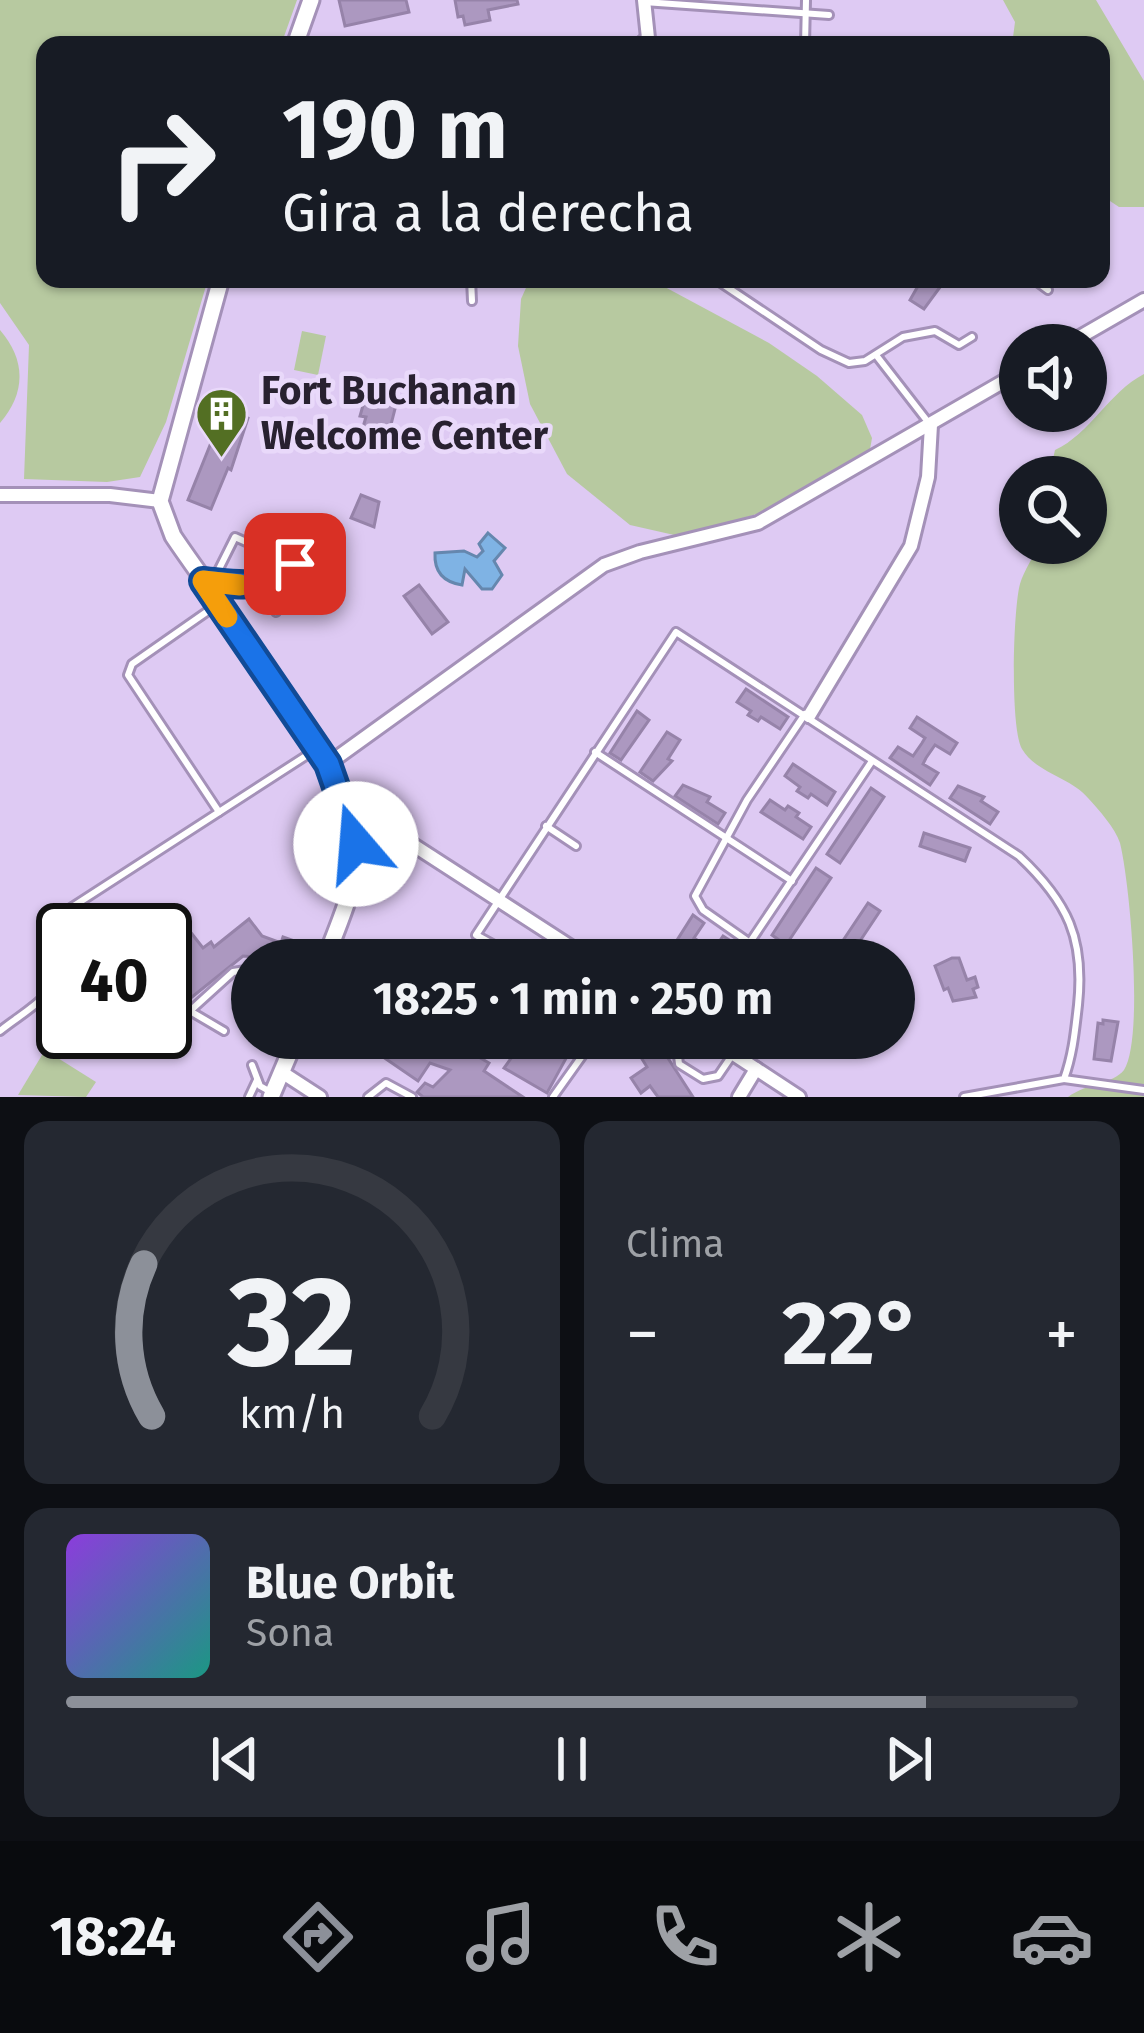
<!DOCTYPE html>
<html lang="es">
<head>
<meta charset="utf-8">
<style>
  body { margin:0; font-family:"Fira Sans",sans-serif; background:#242831; color:#f1f3f6; height:100vh; display:flex; flex-direction:column; font-size:45px; white-space:nowrap }
  * { box-sizing:border-box; margin:0 }
  p { font-size:39px; color:#9ea1a6 }
  .icon { flex:none; width:66px; height:66px; fill:none; stroke:currentColor; stroke-width:2; stroke-linecap:round; stroke-linejoin:round }
  .map { position:relative; height:1097px; overflow:hidden }
  .panel { display:flex; flex-direction:column; gap:24px; padding:24px; background:#0d0f14; flex:1 }
  .panel>* { flex:none }
  .banner { position:absolute; left:36px; top:36px; width:1074px; height:252px; border-radius:24px; box-shadow:0 3px 9px #0004; background:#171b24; color:#f1f3f6; overflow:hidden }
  .fabs { position:absolute; left:999px; top:324px; display:grid; gap:24px }
  .fabs a { display:grid; place-items:center; width:108px; height:108px; border-radius:50%; background:#171b24; box-shadow:0 3px 9px #0004; font-size:60px }
  .speed { position:absolute; left:36px; top:903px; display:flex; gap:24px; font-size:60px; font-weight:700; text-align:center }
  .speed>* { display:grid; place-content:center; width:156px; height:156px; border-radius:50%; background:#171b24; box-shadow:0 3px 9px #0004; line-height:1 }
  .speed .limit { border:6px solid #111; border-radius:18px; background:#fff; color:#111 }
  .pin { position:absolute; display:grid; place-items:center; width:102px; height:102px; color:#fff; margin:-51px; border-radius:24px; box-shadow:0 6px 18px #0006 }
  .me { position:absolute; width:132px; margin:-66px; rotate:342deg; stroke-linejoin:round; filter:drop-shadow(0 0 9px #0008) }
  .turn { display:flex; align-items:center; gap:42px; height:252px; padding:0 48px; font-size:54px }
  .turn .icon { width:156px; height:156px; stroke-width:2.5 }
  .turn b { display:block; font-size:84px; line-height:102px }
  .big { font-size:90px; font-weight:700; line-height:1.1 }
  .panel .widget { flex:1; display:flex; flex-direction:column; justify-content:center; gap:18px; min-width:0; padding:0 42px; border-radius:24px; background:#242831 }
  .panel .dial { align-items:center; gap:0 }
  .dial svg { height:312px; overflow:visible; fill:none; stroke:#363941; stroke-width:7; stroke-linecap:round; text-anchor:middle }
  .dial text { fill:#f1f3f6; stroke:none }
  .song { display:flex; align-items:center; gap:36px }
  .cover { width:144px; height:144px; border-radius:18px; background:linear-gradient(135deg,hsl(270 70% 55%),hsl(170 70% 35%)) }
  .played { height:12px; border-radius:6px; background:linear-gradient(90deg,#8c9099 85%,#363941 85%) }
  .keys { display:flex; justify-content:space-around; direction:ltr }
  .heat { display:flex; justify-content:space-between; align-items:center; font-size:66px; direction:ltr }
  .panel .tiles { flex:1; display:grid; gap:24px; grid-template-columns:1fr 1fr }
  .widget:last-child { grid-column:span 2 }
  .trip { position:absolute; left:231px; top:939px; width:684px; height:120px; border-radius:60px; background:#171b24; box-shadow:0 3px 9px #0004; font-weight:700; line-height:120px; text-align:center }
  .menu { display:flex; height:192px; justify-content:space-around; align-items:center; background:#090b0e; color:#9ea1a6 }
  .menu .icon { width:84px; height:84px }
  .menu .current { color:#8c9099 }
  .menu b { font-size:54px; color:#f1f3f6 }
  .map>svg:first-child { display:block }
  .green { fill:#b7c9a0 }
  .water { fill:#7fb3e4; stroke:#6587ae; stroke-width:3 }
  .building { fill:#ac98c0; stroke:#9683a9; stroke-width:3 }
  .lines { fill:none; stroke-linecap:round; stroke-linejoin:round }
  .service-casing { stroke:#a491b8; stroke-width:12 }
  .minor-casing { stroke:#a491b8; stroke-width:18 }
  .tertiary-casing { stroke:#a491b8; stroke-width:21 }
  .service { stroke:#fff; stroke-width:6 }
  .minor { stroke:#fff; stroke-width:12 }
  .tertiary { stroke:#fff; stroke-width:15 }
  .route-casing { stroke:#114b97; stroke-width:30 }
  .route { stroke:#1a73e8; stroke-width:21 }
  .slow { stroke:#f59e0b; stroke-width:21 }
  .labels { text-anchor:middle; dominant-baseline:central; stroke-width:9; stroke-linejoin:round; paint-order:stroke }
  .poi-label { font-size:39px; font-weight:bold; fill:#282130; stroke:#e9d9fa; text-anchor:start }
</style>
</head>
<body>
<div class="map">
<svg width="1144" height="1097" viewBox="0 0 1144 1097">
  <rect width="100%" height="100%" fill="#decaf3"/>
  <!-- green -->
  <g class="green">
    <polygon points="0,0 297,0 281,45 45,45 45,279 208,279 166,422 140,477 107,482 24,479 29,345 0,303"/>
    <polygon points="1003,0 1096,0 1144,81 1144,207 1119,207 1101,195 1101,45 1012,45 1015,22"/>
    <polygon points="530,279 650,279 769,343 817,376 862,415 872,438 869,455 763,512 683,537 630,525 567,474 530,404 518,346 521,299"/>
    <path d="M0 330C26 360 26 393 0 423Z"/>
    <polygon points="302,331 326,336 318,375 294,370"/>
    <path d="M1144 374V1097H1068C1087 1083 1113 1084 1124 1070 1144 1039 1130 883 1120 843 1115 828 1099 810 1088 798 1072 778 1036 773 1022 749 1010 729 1013 609 1020 584 1024 570 1034 557 1039 543H1086V477H1049L1055 450C1090 434 1109 392 1144 374Z"/>
    <polygon points="45,1050 96,1082 86,1097 18,1095"/>
  </g>
  <!-- water -->
  <path class="water" d="M488 533 505 548 494 561 502 575 492 589H482L465 569 462 585C443 582 434 572 435 553L464 551 477 557 483 551 479 544Z"/>
  <!-- building -->
  <g class="building">
    <polygon points="339,0 406,0 409,12 345,26"/>
    <polygon points="455,0 517,0 518,4 488,10 490,20 465,25 463,16 458,17"/>
    <polygon points="922,279 946,279 924,309 910,300"/>
    <polygon points="374,388 388,392 386,398 397,401 388,436 363,427 366,417 360,416 364,402 370,403"/>
    <polygon points="225,408 248,418 231,470 228,468 211,509 188,500"/>
    <polygon points="361,495 379,502 374,527 351,518"/>
    <polygon points="419,585 448,622 432,634 404,596"/>
    <polygon points="746,689 788,717 780,729 761,717 758,721 748,715 751,711 737,702"/>
    <polygon points="637,711 649,720 621,760 610,753"/>
    <polygon points="917,717 957,743 950,754 935,745 926,758 923,764 938,773 930,785 890,758 898,747 913,756 922,743 925,738 910,728"/>
    <polygon points="667,732 680,740 668,759 672,761 653,781 640,772"/>
    <polygon points="793,764 835,792 827,805 811,794 808,798 797,791 800,787 785,776"/>
    <polygon points="683,785 710,797 707,802 725,813 718,824 675,796"/>
    <polygon points="958,786 984,797 981,801 998,812 990,824 950,798"/>
    <polygon points="871,788 884,797 840,863 827,854"/>
    <polygon points="770,800 785,810 788,806 799,813 796,817 811,827 803,839 761,812"/>
    <polygon points="924,833 970,848 965,861 920,846"/>
    <polygon points="816,868 831,878 786,945 772,935"/>
    <polygon points="868,903 880,911 852,953 840,945"/>
    <polygon points="693,915 704,923 694,938 706,946 713,951 723,936 734,943 724,958 727,960 704,960 687,949 680,960 667,956"/>
    <polygon points="249,919 262,936 281,943 283,937 297,942 290,960 243,956 182,1005 172,992 165,992 165,956 192,934 203,948 211,942 214,947"/>
    <polygon points="952,958 959,958 967,980 975,977 978,987 973,989 976,997 953,1001 948,988 944,990 935,966"/>
    <polygon points="1103,1020 1118,1022 1111,1061 1094,1059 1098,1023 1103,1024"/>
    <polygon points="381,1038 446,1038 489,1063 484,1071 523,1097 423,1097 417,1092 425,1083 433,1087 450,1070 430,1063 418,1081 373,1050"/>
    <polygon points="500,1038 562,1038 575,1042 547,1093 504,1068 518,1049"/>
    <polygon points="629,1038 655,1038 693,1097 658,1097 650,1086 641,1093 631,1078 647,1067"/>
  </g>
  <g class="lines">
    <defs>
      <g id="service">
        <polyline points="644,2 829,15"/>
        <polyline points="805,45 806,0"/>
        <polyline points="471,279 472,301"/>
        <polyline points="715,279 821,350 849,363 865,361 903,337 935,331 959,345 972,337"/>
        <polyline points="1033,279 1048,290"/>
        <polyline points="876,355 928,422"/>
        <path d="M235 537 295 564C258 593 247 586 203 581L217 573Z"/>
        <polyline points="262,584 276,612"/>
        <polyline points="218,604 132,664 128,675 219,812"/>
        <polyline points="595,752 792,881"/>
        <polyline points="546,826 576,846"/>
        <polyline points="67,930 69,909 315,750"/>
        <polyline points="750,943 703,910 695,896 747,800 805,714"/>
        <path d="M522 960 476 935 676 632 1019 856C1068 902 1085 939 1078 1005 1075 1031 1073 1054 1064 1079L964 1097"/>
        <polyline points="545,960 558,939"/>
        <polyline points="738,960 872,761"/>
        <path d="M0 1031C27 1009 58 997 63 959"/>
        <polyline points="224,1031 190,1011 233,972 252,969"/>
        <polyline points="681,1038 677,1048 679,1064 703,1079 718,1076 733,1054"/>
        <polyline points="252,1065 260,1086 269,1091"/>
        <polyline points="1064,1079 1144,1090"/>
        <polyline points="249,1097 257,1080"/>
        <polyline points="368,1097 386,1083 412,1097"/>
        <polyline points="553,1097 595,1038"/>
      </g>
      <g id="minor">
        <polyline points="640,45 648,38 644,0"/>
        <polyline points="1066,345 1144,300"/>
        <polyline points="0,495 110,495 160,501"/>
        <polyline points="809,716 911,546 928,477 931,425"/>
        <polyline points="328,764 604,565 640,552 758,523 1020,372"/>
        <polyline points="357,855 381,840 404,839 591,960"/>
        <polyline points="709,1038 799,1097"/>
        <polyline points="283,1073 320,1097"/>
        <polyline points="739,1097 756,1069"/>
      </g>
      <g id="tertiary">
        <polyline points="295,45 311,0"/>
        <path d="M221 279 160 501 173 536C216 601 361 784 357 854 355 889 337 928 325 960"/>
        <polyline points="348,814 404,839"/>
        <polyline points="271,1097 296,1038"/>
      </g>
    </defs>
    <!-- service casing -->
    <use href="#service" class="service-casing"/>
    <!-- minor casing -->
    <use href="#minor" class="minor-casing"/>
    <!-- tertiary casing -->
    <use href="#tertiary" class="tertiary-casing"/>
    <!-- service -->
    <use href="#service" class="service"/>
    <!-- minor -->
    <use href="#minor" class="minor"/>
    <!-- tertiary -->
    <use href="#tertiary" class="tertiary"/>
  </g>
  <g class="lines">
    <defs>
      <path id="route" d="M295 564C260 591 245 585 203 581L328 764 356 844"/>
    </defs>
    <!-- route casing -->
    <use href="#route" class="route-casing"/>
    <!-- route -->
    <use href="#route" class="route"/>
    <!-- slow -->
    <polyline class="slow" points="227,617 203,581 240,585"/>
  </g>
  <!-- icons -->
  <defs>
    <symbol id="building-pin" viewBox="-11 -11 22 30"><path d="M0 17L-7.5 6A9.5 9.5 0 1 1 7.5 6Z" fill="#536f23" stroke="#e9d9fa"/><path d="M-4-6H4V6H1V3H-1V6H-4ZM-2.5-4.3h1.7v1.8h-1.7ZM.8-4.3h1.7v1.8H.8ZM-2.5-1h1.7V.8h-1.7ZM.8-1h1.7V.8H.8Z" fill="#fff"/></symbol>
  </defs>
  <g fill-rule="evenodd">
    <use href="#building-pin" x="192" y="384" width="59" height="81"/>
  </g>
  <g class="labels">
    <!-- poi labels -->
    <g class="poi-label">
      <text x="261" y="391">Fort Buchanan<tspan x="261" dy="45">Welcome Center</tspan></text>
    </g>
  </g>
</svg>
<div class="fabs">
<a><svg class="icon" aria-label="sound" viewBox="0 0 24 24"><path d="M4 9h4l5-4v14l-5-4H4zM17 9q2 3 0 6"/></svg></a>
<a><svg class="icon" aria-label="search" viewBox="0 0 24 24"><circle cx="10" cy="10" r="6"/><path d="M15 15l6 6"/></svg></a>
</div>
<div class="speed"><div class="limit">40</div></div>
<div class="pin" style="left:295px;top:564px;background:#d93025"><svg class="icon" aria-label="arrive" viewBox="0 0 24 24"><path d="M6 21V4h12l-3 4 3 4H6"/></svg></div>
<svg class="me" style="left:356px;top:844px" viewBox="-20 -20 40 40"><circle r="19" fill="#fff"/><path d="M0-13L10 11 0 6-10 11z" fill="#1a73e8"/></svg>
<div class="trip">18:25 · 1 min · 250 m</div>
<div class="banner">
<div class="turn"><svg class="icon" aria-label="right" viewBox="0 0 24 24"><path d="M7 20v-9h11M14 6l5 5-5 5"/></svg><div><b>190 m</b>Gira a la derecha</div></div>
</div>
</div>
<section class="panel">
<div class="tiles">
<div class="widget dial"><svg viewBox="0 0 100 80">
<path d="M14 69A42 42 0 1 1 86 69"/>
<path d="M14 69A42 42 0 0 1 12 30" stroke="#8c9099"/>
<text x="50" y="56" font-size="32" font-weight="700">32</text>
<text x="50" y="72" font-size="11">km/h</text>
</svg></div>
<div class="widget"><p>Clima</p>
<div class="heat"><a>−</a><b class="big">22°</b><a>+</a></div>
</div>
<div class="widget">
<div class="song"><i class="cover"></i><div><b>Blue Orbit</b><p>Sona</p></div></div>
<div class="played"></div>
<div class="keys"><svg class="icon" aria-label="previous" viewBox="0 0 24 24"><path d="M18 5L8 12l10 7zM5 5v14"/></svg><svg class="icon" aria-label="pause" viewBox="0 0 24 24"><path d="M8 5v14M16 5v14"/></svg><svg class="icon" aria-label="next" viewBox="0 0 24 24"><path d="M6 5l10 7-10 7zM19 5v14"/></svg></div>
</div>
</div>
</section>
<nav class="menu">
<b>18:24</b>
<svg class="icon current" aria-label="directions" viewBox="0 0 24 24"><path d="M12 3l9 9-9 9-9-9zM9 14v-3h6M13 9l2 2-2 2"/></svg>
<svg class="icon" aria-label="music" viewBox="0 0 24 24"><path d="M9 18V5l10-2v13"/><circle cx="6" cy="18" r="3"/><circle cx="16" cy="16" r="3"/></svg>
<svg class="icon" aria-label="phone" viewBox="0 0 24 24"><path d="M5 4h4l2 5-3 2q2 4 5 5l2-3 5 2v4C11 20 4 13 5 4z"/></svg>
<svg class="icon" aria-label="climate" viewBox="0 0 24 24"><path d="M12 3v18M4 7l16 10M4 17L20 7"/></svg>
<svg class="icon" aria-label="car" viewBox="0 0 24 24"><path d="M5 17H2v-5l4-1 3-4h7l3 4 3 1v5h-3M9 17h6M6 11h13"/><circle cx="7" cy="17" r="2"/><circle cx="17" cy="17" r="2"/></svg>
</nav>
</body>
</html>
